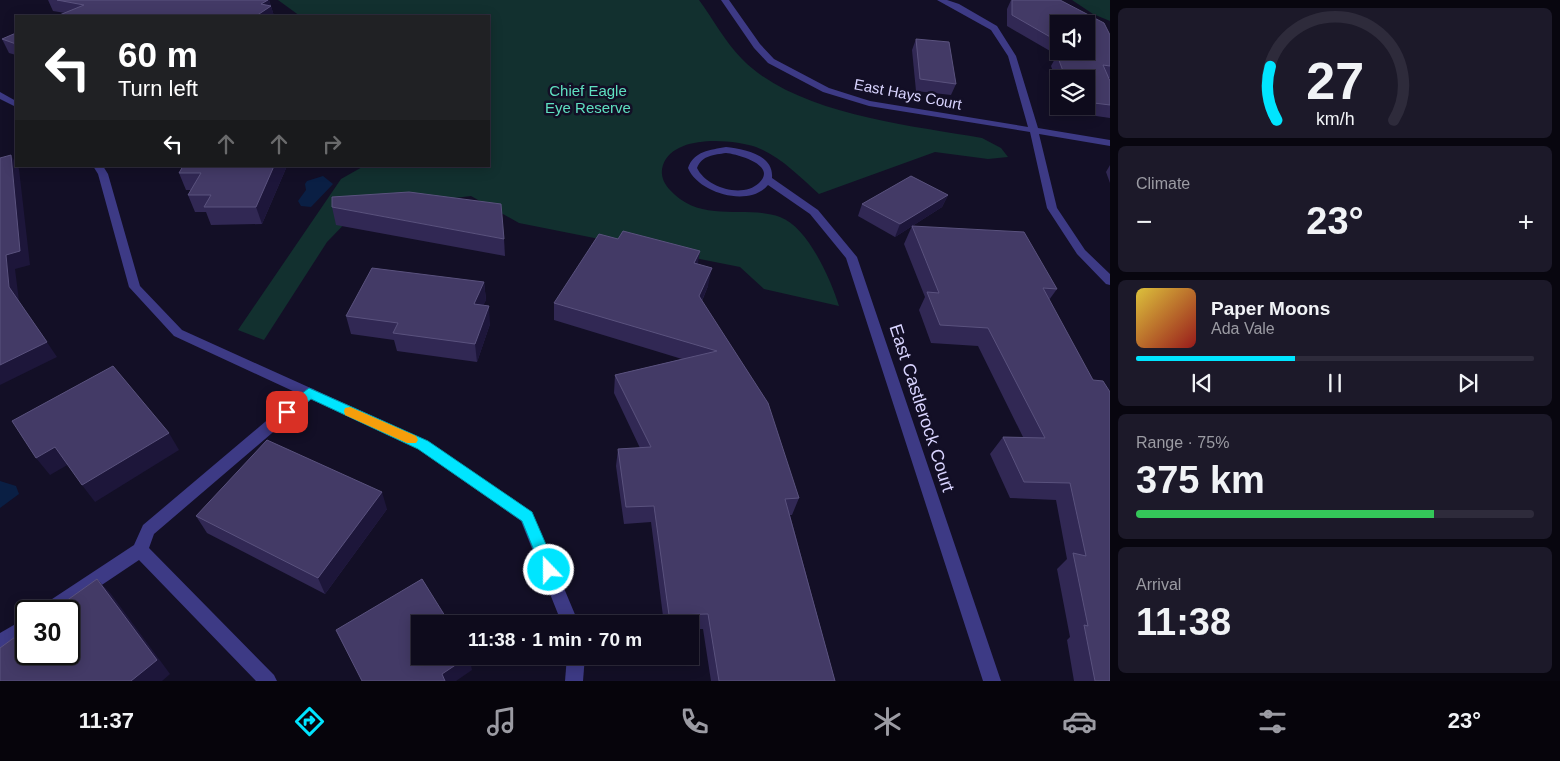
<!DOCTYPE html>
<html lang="en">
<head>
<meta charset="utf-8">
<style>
  body { margin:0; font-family:Arial,sans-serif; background:#1c1929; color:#f1f3f6; height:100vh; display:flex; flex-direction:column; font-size:19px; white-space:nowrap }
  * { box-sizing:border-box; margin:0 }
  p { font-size:16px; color:#9b9ba3 }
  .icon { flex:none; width:28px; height:28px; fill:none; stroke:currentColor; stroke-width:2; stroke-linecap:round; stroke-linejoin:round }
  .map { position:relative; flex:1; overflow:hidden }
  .panel { display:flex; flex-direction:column; gap:8px; padding:8px; background:#08060f; width:450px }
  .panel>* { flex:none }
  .hud { position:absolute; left:15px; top:15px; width:475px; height:152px; border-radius:0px; box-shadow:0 2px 12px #0003,0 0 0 1px #2e2b3b; background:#202124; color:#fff; overflow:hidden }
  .tools { position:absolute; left:1050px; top:15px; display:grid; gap:10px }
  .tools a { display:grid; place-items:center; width:45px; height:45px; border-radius:0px; background:#0e0b1c; box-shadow:0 2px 12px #0003,0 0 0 1px #2e2b3b; font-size:25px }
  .speed { position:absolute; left:15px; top:600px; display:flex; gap:10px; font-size:25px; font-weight:700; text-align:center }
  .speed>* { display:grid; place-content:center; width:65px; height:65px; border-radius:50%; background:#0e0b1c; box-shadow:0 2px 12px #0003,0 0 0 1px #2e2b3b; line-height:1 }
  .speed .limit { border:2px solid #111; border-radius:8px; background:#fff; color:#111 }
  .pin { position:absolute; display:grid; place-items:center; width:42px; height:42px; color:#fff; margin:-21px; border-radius:10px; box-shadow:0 2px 8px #0006 }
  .me { position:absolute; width:55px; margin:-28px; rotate:338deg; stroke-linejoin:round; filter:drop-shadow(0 0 4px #0008) }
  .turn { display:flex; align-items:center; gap:18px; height:105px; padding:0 20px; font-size:22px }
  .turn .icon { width:65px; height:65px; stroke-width:2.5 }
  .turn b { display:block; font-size:35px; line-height:42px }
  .lanes { display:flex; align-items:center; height:48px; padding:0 20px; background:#0003; justify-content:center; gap:25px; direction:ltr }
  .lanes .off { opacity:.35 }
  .big { font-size:38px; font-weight:600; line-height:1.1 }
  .panel .tile { flex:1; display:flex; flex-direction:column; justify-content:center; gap:8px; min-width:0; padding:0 18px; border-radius:8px; background:#1c1929 }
  .panel .dial { align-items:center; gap:0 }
  .dial svg { height:130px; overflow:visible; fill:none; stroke:#2e2b3b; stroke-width:7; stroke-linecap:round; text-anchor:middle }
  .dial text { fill:#f1f3f6; stroke:none }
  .song { display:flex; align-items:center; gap:15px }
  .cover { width:60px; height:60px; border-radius:8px; background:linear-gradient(135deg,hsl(50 70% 55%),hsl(0 70% 35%)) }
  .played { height:5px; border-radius:2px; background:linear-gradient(90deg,#00e5ff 40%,#2e2b3b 40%) }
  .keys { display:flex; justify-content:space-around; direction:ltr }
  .heat { display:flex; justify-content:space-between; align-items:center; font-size:28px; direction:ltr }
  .charge { height:8px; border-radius:4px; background:linear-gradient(90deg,#34c759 75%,#2e2b3b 0) }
  .trip { position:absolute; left:411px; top:615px; width:288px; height:50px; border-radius:0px; background:#0e0b1c; box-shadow:0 2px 12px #0003,0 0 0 1px #2e2b3b; font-weight:600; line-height:50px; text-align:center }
  .tabs { display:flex; height:80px; justify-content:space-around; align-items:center; background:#06040b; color:#9b9ba3 }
  .tabs .icon { width:35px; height:35px }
  .tabs .selected { color:#00e5ff }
  .tabs b { font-size:22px; color:#f1f3f6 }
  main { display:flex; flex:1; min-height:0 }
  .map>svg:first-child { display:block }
  .green { fill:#12302f }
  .water { fill:#0a1f44 }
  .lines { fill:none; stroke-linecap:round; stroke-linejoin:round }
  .service { fill:#3d3a85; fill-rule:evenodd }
  .minor { fill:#3d3a85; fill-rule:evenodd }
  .wall { fill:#312854; fill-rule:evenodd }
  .shaded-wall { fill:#1d163a }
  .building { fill:#433a66; stroke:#5a527e }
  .route { fill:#00e5ff; stroke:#0095a6 }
  .slow { fill:#f59e0b }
  .labels { text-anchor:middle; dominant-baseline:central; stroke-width:5; stroke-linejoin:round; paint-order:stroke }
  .far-park-label { font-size:15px; fill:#5fe0c0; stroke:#130f26 }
  .far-street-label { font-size:15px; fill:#d9d4ff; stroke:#130f26 }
  .street-label { font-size:18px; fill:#d9d4ff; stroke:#130f26 }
</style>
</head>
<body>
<main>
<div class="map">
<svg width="1110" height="681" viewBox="0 0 1110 681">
  <rect width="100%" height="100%" fill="#130f26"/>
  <!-- green -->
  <g class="green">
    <path d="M278 0H699C713 19 725 42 742 59 796 114 908 125 982 138L1001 148 1008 157 988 159 935 152 819 194C800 177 780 156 756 147 732 139 674 134 663 165 660 174 663 182 669 189 701 225 743 204 780 217 808 227 831 280 839 306L764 289 740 267 519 223 471 196 358 210 327 242 264 340 238 330 341 179 364 166H489V16H300Z"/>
    <polygon points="1072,0 1110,0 1110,21 1093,14"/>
  </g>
  <!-- water -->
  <g class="water">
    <polygon points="323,176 333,184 311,207 301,206 298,201 306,190 305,184 307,181"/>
    <polygon points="0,481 16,486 19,494 0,508"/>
  </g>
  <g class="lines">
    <!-- service -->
    <g class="service">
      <polygon points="309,388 314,389 316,393 314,397 154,534 149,548 274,675 277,681 256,681 139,560 63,611 41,611 43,605 134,545 143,525 304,389"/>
      <polygon points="26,618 26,636 0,652 0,633"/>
    </g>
    <!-- minor -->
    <g class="minor">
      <polygon points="721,0 729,0 760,44 774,59 829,88 870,101 1028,127 1008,56 991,30 937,0 947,0 959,4 997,26 1016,56 1038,128 1110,140 1110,146 1039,134 1057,208 1085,250 1110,274 1110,285 1106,284 1077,254 1047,208 1030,132 869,106 823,92 768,63 754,48"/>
      <polygon points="0,92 16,101 16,107 0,99"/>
      <path d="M726 147C743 149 774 154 772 178L818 210 857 257 1001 681H983L846 258 810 214 768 185C749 208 698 193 688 168 694 151 710 150 726 147ZM726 153C737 154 778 165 759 183 742 199 706 187 697 168 702 155 714 155 726 153Z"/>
      <polygon points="93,166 103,166 108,174 140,286 182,330 428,441 532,512 579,624 562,624 521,521 418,449 174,336 129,287 98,174"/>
      <polygon points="567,656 585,656 583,681 565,681"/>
    </g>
  </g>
  <!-- wall -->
  <g class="wall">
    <polygon points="48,0 269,0 274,16 57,16 65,13 53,11"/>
    <path d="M1011 0 1110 35V78H1109L1110 81V118L1068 112 1066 106H1086V79H1059V88L1051 66 1057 55 1007 26V9ZM1059 24 1086 51H1059Z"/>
    <polygon points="16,33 16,55 9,53 2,39"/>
    <polygon points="916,39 956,84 951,95 916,91 912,50"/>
    <polygon points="1110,165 1110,183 1106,172"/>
    <polygon points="183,166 287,166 262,224 211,225 206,212 195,212 188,195 191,190 186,190 179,173"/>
    <polygon points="948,195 942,207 895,237 858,216 862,204"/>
    <polygon points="332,207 504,239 505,256 336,225"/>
    <polygon points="912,226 1057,289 1049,300 1110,681 1074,681 1067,640 1070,637 1057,569 1067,559 1056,500 1010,498 990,454 1003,437 1023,437 978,346 931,343 919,310 925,297 904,244"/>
    <polygon points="700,251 697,264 708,286 702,301 799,498 792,515 790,515 835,681 711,681 703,629 690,629 690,624 664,624 651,522 624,524 616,466 618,449 640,448 614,393 615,375 682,359 554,320 554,303"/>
    <polygon points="484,282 486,300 483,305 490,324 477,362 397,351 394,340 351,334 346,316"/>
    <polygon points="387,509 325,594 207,533 196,516"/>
  </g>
  <!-- shaded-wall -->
  <g class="shaded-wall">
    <polygon points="268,0 269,0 274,16 256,16 261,4"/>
    <polygon points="11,155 16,164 16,166 17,166 19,169 30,265 15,269 19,301 57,357 0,385 0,365 9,287 6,255"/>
    <polygon points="274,166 287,166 262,224 256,207"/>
    <polygon points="948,195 942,207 895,237 900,224"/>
    <polygon points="700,251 697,269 694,263"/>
    <polygon points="712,268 708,286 696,314 699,296"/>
    <polygon points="484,282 486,300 476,322 474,304"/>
    <polygon points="489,306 490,324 477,362 475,344"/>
    <polygon points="169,433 179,450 95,502 82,485"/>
    <polygon points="55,447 69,464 50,475 36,458"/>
    <polygon points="382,492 387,509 325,594 318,578"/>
    <polygon points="97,579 111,594 170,674 162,681 131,681"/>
    <polygon points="469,656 472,670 456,681 443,681 442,674"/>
  </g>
  <!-- building -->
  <g class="building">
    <polygon points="57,0 268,0 261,4 271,6 256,16 57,16 84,5"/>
    <polygon points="1012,0 1060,0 1104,23 1110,35 1110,66 1103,65 1110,81 1110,105 1086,102 1086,79 1066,79 1057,55 1088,58 1075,51 1086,51 1086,24 1059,24 1059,42 1012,15"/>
    <polygon points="16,33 16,44 2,39"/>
    <polygon points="916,39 949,42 956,84 920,79"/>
    <polygon points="11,155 20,251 6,255 9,287 47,342 0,365 0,158"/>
    <polygon points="183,166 274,166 256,207 204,207 211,195 188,195 201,173 179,173"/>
    <polygon points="911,176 948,195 900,224 862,204"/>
    <polygon points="409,192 501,204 504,239 332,207 332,197"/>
    <polygon points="912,226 1024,232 1057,289 1043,288 1093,380 1103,381 1110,392 1110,681 1095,681 1084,625 1088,626 1073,553 1086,556 1070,483 1024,482 1003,437 1045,438 988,328 940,325 927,292 939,293"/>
    <polygon points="623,231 700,251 694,263 712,268 699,296 768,403 799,498 785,499 835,681 719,681 708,614 669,615 654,506 626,507 618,449 651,447 615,375 717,351 554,303 599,234 618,239"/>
    <polygon points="372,268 484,282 474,304 489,306 475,344 393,333 398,323 346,316"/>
    <polygon points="113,366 169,433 82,485 55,447 36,458 12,421"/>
    <polygon points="267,440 382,492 318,578 196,516"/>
    <polygon points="97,579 157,660 131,681 0,681 0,648 26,629 26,654 69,654 69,611 52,611"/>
    <polygon points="422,579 450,624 420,624 420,656 469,656 442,674 445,681 362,681 336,630"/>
  </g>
  <!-- route -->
  <polygon class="route" points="309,388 428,441 532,512 557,570 554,575 549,577 544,575 522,521 418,449 311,399 292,415 283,415 281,412 283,408"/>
  <!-- slow -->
  <polygon class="slow" points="350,407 416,436 418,440 416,443 407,443 345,415 344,411 345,408"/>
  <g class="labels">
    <!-- far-park labels -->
    <g class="far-park-label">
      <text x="588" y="90">Chief Eagle<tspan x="588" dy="17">Eye Reserve</tspan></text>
    </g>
    <!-- far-street labels -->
    <g class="far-street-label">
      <text transform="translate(908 94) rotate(11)">East Hays Court</text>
    </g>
    <!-- street labels -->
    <g class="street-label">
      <text transform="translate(922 408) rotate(72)">East Castlerock Court</text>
    </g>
  </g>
</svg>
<div class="tools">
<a><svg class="icon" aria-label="sound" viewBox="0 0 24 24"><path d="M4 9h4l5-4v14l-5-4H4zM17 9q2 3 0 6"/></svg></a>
<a><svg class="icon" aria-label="layers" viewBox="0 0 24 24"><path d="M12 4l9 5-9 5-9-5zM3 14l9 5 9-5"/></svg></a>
</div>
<div class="speed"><div class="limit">30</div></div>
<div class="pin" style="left:287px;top:412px;background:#d93025"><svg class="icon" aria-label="arrive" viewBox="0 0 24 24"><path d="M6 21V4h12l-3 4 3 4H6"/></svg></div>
<svg class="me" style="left:549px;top:570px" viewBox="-20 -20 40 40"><circle r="17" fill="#00e5ff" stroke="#fff" stroke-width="3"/><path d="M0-11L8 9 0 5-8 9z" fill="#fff"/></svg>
<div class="trip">11:38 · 1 min · 70 m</div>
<div class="hud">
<div class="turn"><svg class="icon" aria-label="left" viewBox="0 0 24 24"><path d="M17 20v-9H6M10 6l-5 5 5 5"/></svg><div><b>60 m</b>Turn left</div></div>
<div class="lanes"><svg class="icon" aria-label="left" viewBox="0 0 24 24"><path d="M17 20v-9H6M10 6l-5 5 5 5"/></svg><svg class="icon off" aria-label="ahead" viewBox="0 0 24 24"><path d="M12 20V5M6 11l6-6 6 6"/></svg><svg class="icon off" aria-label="ahead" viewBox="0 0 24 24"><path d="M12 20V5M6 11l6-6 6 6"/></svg><svg class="icon off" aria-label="right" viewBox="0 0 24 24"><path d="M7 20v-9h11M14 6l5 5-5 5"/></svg></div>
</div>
</div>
<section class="panel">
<div class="tile dial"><svg viewBox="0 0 100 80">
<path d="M14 69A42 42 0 1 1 86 69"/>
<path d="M14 69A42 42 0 0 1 10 36" stroke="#00e5ff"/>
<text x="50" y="56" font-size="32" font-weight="700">27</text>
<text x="50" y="72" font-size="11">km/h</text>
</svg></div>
<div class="tile"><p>Climate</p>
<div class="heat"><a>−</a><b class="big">23°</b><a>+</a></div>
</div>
<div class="tile">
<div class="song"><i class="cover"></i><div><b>Paper Moons</b><p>Ada Vale</p></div></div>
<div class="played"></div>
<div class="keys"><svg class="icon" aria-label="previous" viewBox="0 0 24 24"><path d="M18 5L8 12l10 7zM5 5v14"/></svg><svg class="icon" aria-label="pause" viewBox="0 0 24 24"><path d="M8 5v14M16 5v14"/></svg><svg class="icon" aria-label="next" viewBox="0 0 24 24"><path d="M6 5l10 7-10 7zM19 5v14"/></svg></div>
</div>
<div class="tile"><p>Range · 75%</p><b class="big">375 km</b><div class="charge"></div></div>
<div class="tile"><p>Arrival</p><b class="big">11:38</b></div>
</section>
</main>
<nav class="tabs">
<b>11:37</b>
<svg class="icon selected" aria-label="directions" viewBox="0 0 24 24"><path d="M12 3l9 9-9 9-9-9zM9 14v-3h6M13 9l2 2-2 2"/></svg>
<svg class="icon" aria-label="music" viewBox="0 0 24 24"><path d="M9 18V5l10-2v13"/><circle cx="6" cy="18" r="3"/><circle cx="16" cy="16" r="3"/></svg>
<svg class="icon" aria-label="phone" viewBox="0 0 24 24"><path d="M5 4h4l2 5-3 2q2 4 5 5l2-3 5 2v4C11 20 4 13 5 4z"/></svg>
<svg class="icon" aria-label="climate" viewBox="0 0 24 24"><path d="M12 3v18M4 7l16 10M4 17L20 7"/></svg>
<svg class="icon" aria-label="car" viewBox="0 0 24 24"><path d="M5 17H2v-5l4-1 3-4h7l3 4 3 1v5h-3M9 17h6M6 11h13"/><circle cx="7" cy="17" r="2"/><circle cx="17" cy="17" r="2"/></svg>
<svg class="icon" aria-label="filters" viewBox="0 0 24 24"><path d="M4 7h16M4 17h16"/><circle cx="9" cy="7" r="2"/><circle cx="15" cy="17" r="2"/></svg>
<b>23°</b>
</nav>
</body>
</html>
